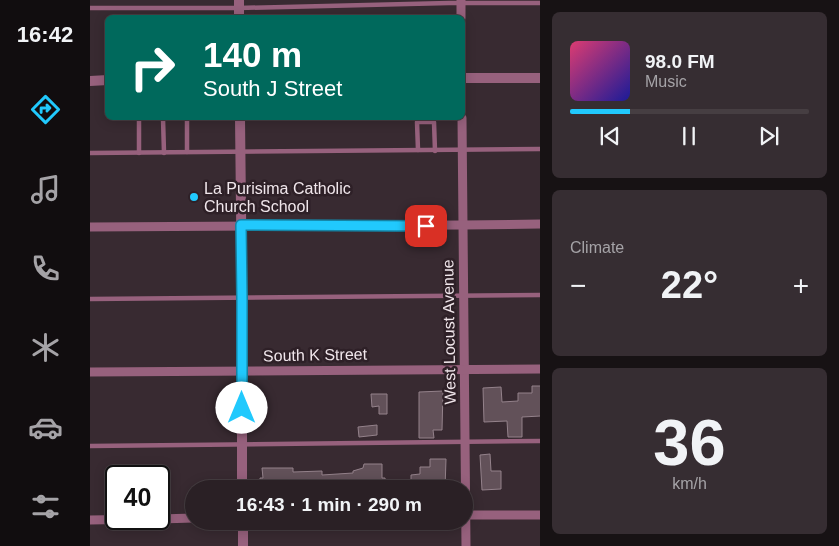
<!DOCTYPE html>
<html lang="en">
<head>
<meta charset="utf-8">
<style>
  body { margin:0; font-family:Helvetica,sans-serif; background:#362d32; color:#f1f3f6; height:100vh; display:flex; flex-direction:column; font-size:19px; white-space:nowrap }
  * { box-sizing:border-box; margin:0 }
  p { font-size:16px; color:#a5a3a7 }
  .icon { flex:none; width:28px; height:28px; fill:none; stroke:currentColor; stroke-width:2; stroke-linecap:round; stroke-linejoin:round }
  .map { position:relative; flex:1; overflow:hidden }
  .panel { display:flex; flex-direction:column; gap:12px; padding:12px; background:#171214; width:299px }
  .panel>* { flex:none }
  .guide { position:absolute; left:15px; top:15px; width:360px; height:105px; border-radius:8px; box-shadow:0 2px 12px #0003,0 0 0 1px #463e42; background:#00695c; color:#fff; overflow:hidden }
  .speed { position:absolute; left:15px; top:465px; display:flex; gap:10px; font-size:25px; font-weight:700; text-align:center }
  .speed>* { display:grid; place-content:center; width:65px; height:65px; border-radius:50%; background:#2a2025; box-shadow:0 2px 12px #0003,0 0 0 1px #463e42; line-height:1 }
  .speed .limit { border:2px solid #111; border-radius:8px; background:#fff; color:#111 }
  .pin { position:absolute; display:grid; place-items:center; width:42px; height:42px; color:#fff; margin:-21px; border-radius:10px; box-shadow:0 2px 8px #0006 }
  .me { position:absolute; width:55px; margin:-28px; rotate:0deg; stroke-linejoin:round; filter:drop-shadow(0 0 4px #0008) }
  .turn { display:flex; align-items:center; gap:18px; height:105px; padding:0 15px; font-size:22px }
  .turn .icon { width:65px; height:65px; stroke-width:2.5 }
  .turn b { display:block; font-size:35px; line-height:42px }
  .big { font-size:38px; font-weight:600; line-height:1.1 }
  .panel .widget { flex:1; display:flex; flex-direction:column; justify-content:center; gap:8px; min-width:0; padding:0 18px; border-radius:8px; background:#362d32 }
  .panel .dial { align-items:center; gap:0 }
  .dial b { font-size:65px; line-height:1 }
  .song { display:flex; align-items:center; gap:15px }
  .cover { width:60px; height:60px; border-radius:8px; background:linear-gradient(135deg,hsl(340 70% 55%),hsl(240 70% 35%)) }
  .played { height:5px; border-radius:2px; background:linear-gradient(90deg,#21c9fd 25%,#463e42 25%) }
  .keys { display:flex; justify-content:space-around; direction:ltr }
  .heat { display:flex; justify-content:space-between; align-items:center; font-size:28px; direction:ltr }
  .trip { position:absolute; left:95px; top:480px; width:288px; height:50px; border-radius:25px; background:#2a2025; box-shadow:0 2px 12px #0003,0 0 0 1px #463e42; font-weight:600; line-height:50px; text-align:center }
  main { display:flex; flex:1; min-height:0 }
  .tabs { display:flex; flex-direction:column; width:90px; justify-content:space-around; align-items:center; background:#110d0f; color:#a5a3a7 }
  .tabs .icon { width:35px; height:35px }
  .tabs .on { color:#21c9fd }
  .tabs b { font-size:22px; color:#f1f3f6 }
  .map>svg:first-child { display:block }
  .building { fill:#625159; stroke:#94828b }
  .lines { fill:none; stroke-linecap:round; stroke-linejoin:round }
  .service { stroke:#97617d; stroke-width:4.5 }
  .minor { stroke:#97617d; stroke-width:9 }
  .tertiary { stroke:#97617d; stroke-width:10 }
  .route-casing { stroke:#1583a4; stroke-width:12 }
  .route { stroke:#21c9fd; stroke-width:9 }
  .poi-dot { fill:#21c9fd; stroke:#2e2027; stroke-width:2 }
  .labels { text-anchor:middle; dominant-baseline:central; stroke-width:5; stroke-linejoin:round; paint-order:stroke }
  .poi-label { font-size:16px; fill:#f0e6eb; stroke:#2e2027; text-anchor:start }
  .street-label { font-size:16px; fill:#f0e6eb; stroke:#2e2027 }
</style>
</head>
<body>
<main>
<nav class="tabs">
<b>16:42</b>
<svg class="icon on" aria-label="directions" viewBox="0 0 24 24"><path d="M12 3l9 9-9 9-9-9zM9 14v-3h6M13 9l2 2-2 2"/></svg>
<svg class="icon" aria-label="music" viewBox="0 0 24 24"><path d="M9 18V5l10-2v13"/><circle cx="6" cy="18" r="3"/><circle cx="16" cy="16" r="3"/></svg>
<svg class="icon" aria-label="phone" viewBox="0 0 24 24"><path d="M5 4h4l2 5-3 2q2 4 5 5l2-3 5 2v4C11 20 4 13 5 4z"/></svg>
<svg class="icon" aria-label="climate" viewBox="0 0 24 24"><path d="M12 3v18M4 7l16 10M4 17L20 7"/></svg>
<svg class="icon" aria-label="car" viewBox="0 0 24 24"><path d="M5 17H2v-5l4-1 3-4h7l3 4 3 1v5h-3M9 17h6M6 11h13"/><circle cx="7" cy="17" r="2"/><circle cx="17" cy="17" r="2"/></svg>
<svg class="icon" aria-label="filters" viewBox="0 0 24 24"><path d="M4 7h16M4 17h16"/><circle cx="9" cy="7" r="2"/><circle cx="15" cy="17" r="2"/></svg>
</nav>
<div class="map">
<svg width="451" height="546" viewBox="0 0 451 546">
  <rect width="100%" height="100%" fill="#382a31"/>
  <!-- building -->
  <g class="building">
    <polygon points="442,386 451,386 451,416 432,417 432,437 418,437 417,421 394,422 393,388 411,387 412,402 428,401 428,393 442,393"/>
    <polygon points="353,391 352,430 343,430 344,438 329,438 329,392"/>
    <polygon points="281,394 297,394 297,414 289,414 289,406 282,407"/>
    <polygon points="287,425 287,435 269,437 268,427"/>
    <polygon points="400,454 401,471 411,471 411,489 392,490 390,455"/>
    <polygon points="340,459 356,459 355,489 343,489 343,483 321,484 321,475 330,474 330,467 340,467"/>
    <polygon points="274,464 292,464 292,478 295,478 296,485 286,485 286,489 170,489 170,478 173,478 172,468 203,468 203,472 232,471 232,475 263,473 263,471 273,468"/>
  </g>
  <g class="lines">
    <!-- service -->
    <g class="service">
      <polyline points="0,8 149,8 359,3 451,3"/>
      <polyline points="73,118 74,153"/>
      <polyline points="97,118 97,152"/>
      <polyline points="328,150 327,122 344,122 345,151"/>
      <polyline points="0,153 451,149"/>
      <polyline points="49,153 49,118"/>
      <polyline points="0,299 451,295"/>
      <polyline points="0,446 451,441"/>
    </g>
    <!-- minor -->
    <g class="minor">
      <polyline points="371,18 371,0"/>
      <polyline points="372,118 376,546"/>
      <polyline points="0,227 373,225 451,224"/>
      <polyline points="0,372 451,369"/>
      <polyline points="374,515 451,515"/>
      <polyline points="69,519 104,518"/>
      <polyline points="0,520 56,519"/>
    </g>
    <!-- tertiary -->
    <g class="tertiary">
      <polyline points="149,0 149,18"/>
      <polyline points="372,78 451,78"/>
      <polyline points="0,81 18,80"/>
      <polyline points="150,118 152,298 152,489"/>
      <polyline points="153,521 153,546"/>
    </g>
  </g>
  <g class="lines">
    <defs>
      <polyline id="route" points="152,408 152,298 151,225 336,226"/>
    </defs>
    <!-- route casing -->
    <use href="#route" class="route-casing"/>
    <!-- route -->
    <use href="#route" class="route"/>
  </g>
  <!-- markers -->
  <circle class="poi-dot" cx="104" cy="197" r="5"/>
  <g class="labels">
    <!-- poi labels -->
    <g class="poi-label">
      <text x="114" y="188">La Purisima Catholic<tspan x="114" dy="18">Church School</tspan></text>
    </g>
    <!-- street labels -->
    <g class="street-label">
      <text transform="translate(359 332) rotate(-91)">West Locust Avenue</text>
      <text transform="translate(225 355) rotate(-1)">South K Street</text>
    </g>
  </g>
</svg>
<div class="speed"><div class="limit">40</div></div>
<div class="pin" style="left:336px;top:226px;background:#d93025"><svg class="icon" aria-label="arrive" viewBox="0 0 24 24"><path d="M6 21V4h12l-3 4 3 4H6"/></svg></div>
<svg class="me" style="left:152px;top:408px" viewBox="-20 -20 40 40"><circle r="19" fill="#fff"/><path d="M0-13L10 11 0 6-10 11z" fill="#21c9fd"/></svg>
<div class="trip">16:43 · 1 min · 290 m</div>
<div class="guide">
<div class="turn"><svg class="icon" aria-label="right" viewBox="0 0 24 24"><path d="M7 20v-9h11M14 6l5 5-5 5"/></svg><div><b>140 m</b>South J Street</div></div>
</div>
</div>
<section class="panel">
<div class="widget">
<div class="song"><i class="cover"></i><div><b>98.0 FM</b><p>Music</p></div></div>
<div class="played"></div>
<div class="keys"><svg class="icon" aria-label="previous" viewBox="0 0 24 24"><path d="M18 5L8 12l10 7zM5 5v14"/></svg><svg class="icon" aria-label="pause" viewBox="0 0 24 24"><path d="M8 5v14M16 5v14"/></svg><svg class="icon" aria-label="next" viewBox="0 0 24 24"><path d="M6 5l10 7-10 7zM19 5v14"/></svg></div>
</div>
<div class="widget"><p>Climate</p>
<div class="heat"><a>−</a><b class="big">22°</b><a>+</a></div>
</div>
<div class="widget dial"><b>36</b><p>km/h</p></div>
</section>
</main>
</body>
</html>
